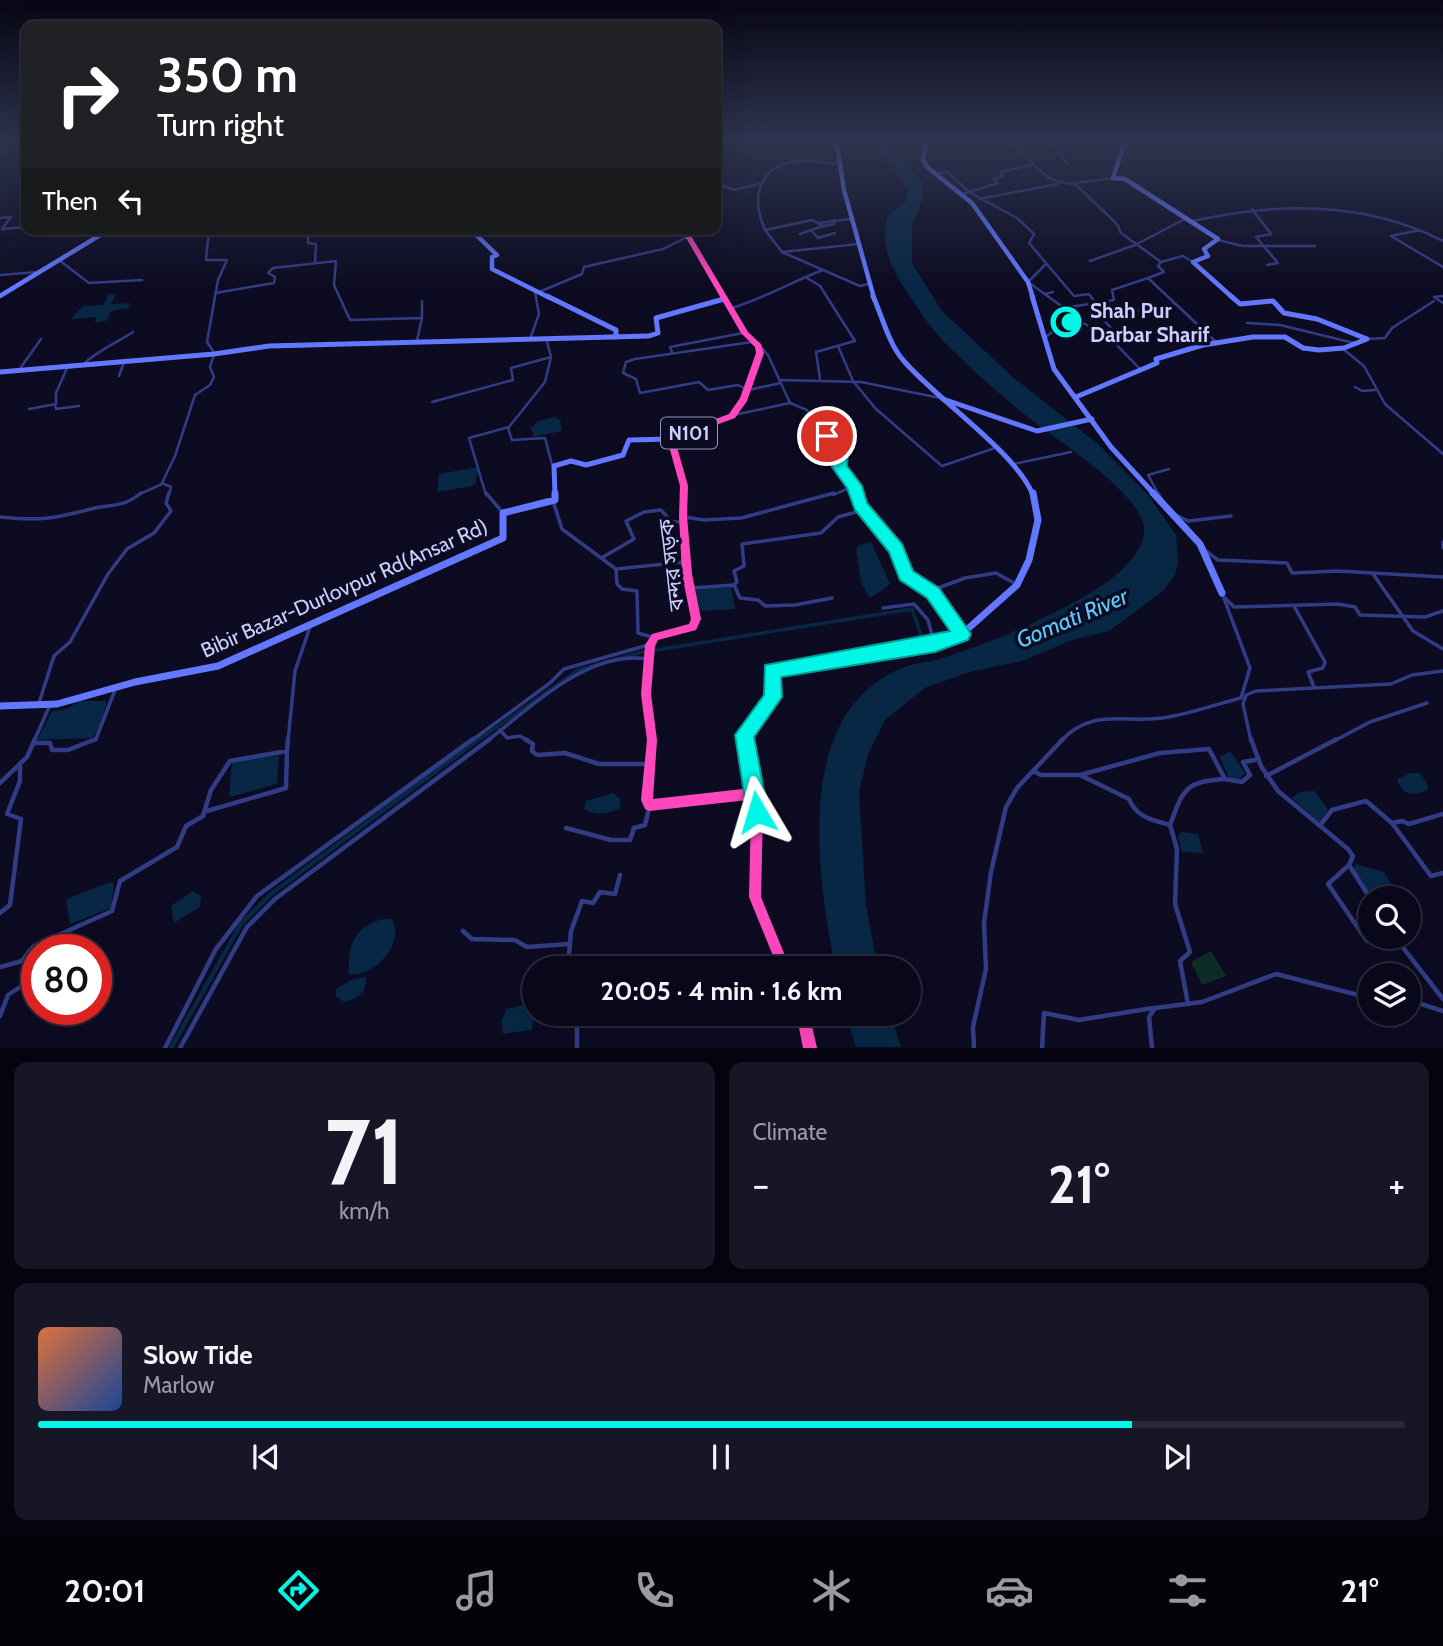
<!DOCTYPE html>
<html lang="en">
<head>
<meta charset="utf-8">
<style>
  body { margin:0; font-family:Cabin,"Noto Sans Bengali",sans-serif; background:#171627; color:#f1f3f6; height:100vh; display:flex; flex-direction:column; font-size:26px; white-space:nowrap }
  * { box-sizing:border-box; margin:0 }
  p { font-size:23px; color:#999aa2 }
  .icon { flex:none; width:38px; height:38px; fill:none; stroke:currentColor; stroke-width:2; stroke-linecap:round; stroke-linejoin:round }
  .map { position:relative; height:1048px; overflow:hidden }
  .drawer { display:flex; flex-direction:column; gap:14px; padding:14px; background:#05040e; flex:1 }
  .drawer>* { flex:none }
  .guide { position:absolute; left:21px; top:21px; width:700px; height:214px; border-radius:14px; box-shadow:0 7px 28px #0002,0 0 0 2px #292939; background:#202124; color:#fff; overflow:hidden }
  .fabs { position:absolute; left:1358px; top:886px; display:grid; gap:14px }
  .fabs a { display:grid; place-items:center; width:63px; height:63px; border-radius:50%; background:#09081a; box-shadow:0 7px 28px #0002,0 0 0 2px #292939; font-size:35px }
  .speed { position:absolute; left:21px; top:934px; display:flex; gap:14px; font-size:35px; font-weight:700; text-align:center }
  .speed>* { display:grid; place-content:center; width:91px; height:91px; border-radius:50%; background:#09081a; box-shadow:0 7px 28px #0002,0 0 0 2px #292939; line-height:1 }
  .speed .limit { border:10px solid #d22; background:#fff; color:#111 }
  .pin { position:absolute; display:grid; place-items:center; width:60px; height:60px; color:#fff; margin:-30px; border:4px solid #fff; border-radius:50%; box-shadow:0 2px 7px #0007 }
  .me { position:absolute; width:77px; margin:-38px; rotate:353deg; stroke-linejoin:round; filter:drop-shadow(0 0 5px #0008) }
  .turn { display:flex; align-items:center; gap:24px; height:147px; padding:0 21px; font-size:32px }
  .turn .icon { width:91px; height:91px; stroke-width:2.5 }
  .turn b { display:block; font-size:49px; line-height:60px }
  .then { display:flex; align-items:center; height:66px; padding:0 21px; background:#0003; gap:14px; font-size:26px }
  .big { font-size:52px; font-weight:700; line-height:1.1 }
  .drawer .tile { flex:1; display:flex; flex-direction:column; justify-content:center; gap:10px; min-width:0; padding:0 24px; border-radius:14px; background:#171627 }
  .drawer .dial { align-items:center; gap:0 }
  .dial b { font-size:91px; line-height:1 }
  .song { display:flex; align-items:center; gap:21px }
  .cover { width:84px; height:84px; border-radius:10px; background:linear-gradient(135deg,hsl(20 70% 55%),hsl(220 70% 35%)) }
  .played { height:7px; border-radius:4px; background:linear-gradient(90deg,#00f7e8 80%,#292939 80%) }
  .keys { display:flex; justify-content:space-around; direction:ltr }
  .heat { display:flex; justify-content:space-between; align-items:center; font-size:38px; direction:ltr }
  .drawer .tiles { flex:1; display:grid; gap:14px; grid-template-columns:1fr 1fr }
  .tile:last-child { grid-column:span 2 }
  .trip { position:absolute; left:522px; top:956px; width:399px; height:70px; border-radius:35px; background:#09081a; box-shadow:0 7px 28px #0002,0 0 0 2px #292939; font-weight:700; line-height:70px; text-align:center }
  .menu { display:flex; height:112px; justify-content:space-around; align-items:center; background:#04030a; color:#999aa2 }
  .menu .icon { width:49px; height:49px }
  .menu .on { color:#00f7e8 }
  .menu b { font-size:32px; color:#f1f3f6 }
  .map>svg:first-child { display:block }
  .green { fill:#0e2c26 }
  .water { fill:#072745 }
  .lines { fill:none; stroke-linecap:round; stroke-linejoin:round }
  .canal-far1 { stroke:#072745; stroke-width:3.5 }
  .canal { stroke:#072745; stroke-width:4.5 }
  .street-far2 { stroke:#323c85; stroke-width:2.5 }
  .street-far1 { stroke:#323c85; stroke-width:3.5 }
  .street { stroke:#323c85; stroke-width:4.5 }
  .secondary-far3 { stroke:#6378ff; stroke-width:4.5 }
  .secondary-far2 { stroke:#6378ff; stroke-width:5 }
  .secondary-far1 { stroke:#6378ff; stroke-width:7 }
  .secondary { stroke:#6378ff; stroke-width:8 }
  .highway { fill:#ff47bd; fill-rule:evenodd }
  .route { fill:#00f7e8; stroke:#00a197; stroke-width:2 }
  .labels { text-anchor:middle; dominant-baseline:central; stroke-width:7; stroke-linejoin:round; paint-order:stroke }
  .shield { fill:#0c0b22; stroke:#9294bd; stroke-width:2 }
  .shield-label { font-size:19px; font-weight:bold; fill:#ccceff }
  .poi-label { font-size:21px; font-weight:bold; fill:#ccceff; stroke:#0c0b22; text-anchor:start }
  .street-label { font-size:21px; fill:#ccceff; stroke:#0c0b22 }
  .water-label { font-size:23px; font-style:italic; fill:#5acdff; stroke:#0c0b22 }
</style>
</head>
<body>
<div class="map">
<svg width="1443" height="1048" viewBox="0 0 1443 1048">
  <rect width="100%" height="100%" fill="#0c0b22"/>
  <!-- green -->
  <polygon class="green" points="1211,951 1226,976 1202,985 1191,962"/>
  <!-- water -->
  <g class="water">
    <path d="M864 139H879L891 148 923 183V198L912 225V263L942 311 1015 379 1098 444 1148 495 1176 535 1178 563 1175 575 1164 590 1109 631 1072 640 1022 661 969 672 925 688 885 720 868 754 859 792 866 906 878 968H835C818 874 791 714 902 668 915 662 930 663 943 658 994 641 1046 620 1092 592 1113 579 1139 560 1144 535 1151 501 1066 446 1042 428 1008 403 976 373 946 344 930 328 918 308 905 289 891 267 878 241 889 215L906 201 908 189 882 155Z"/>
    <polygon points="109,294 116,294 111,304 130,303 128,308 111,311 106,321 95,323 96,317 71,319 83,306 103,305"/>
    <polygon points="555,417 560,420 562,431 534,437 531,428 538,421"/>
    <polygon points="478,467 476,483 472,486 437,492 439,474"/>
    <polygon points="871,542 890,584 874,596 869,597 861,582 856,550 859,545"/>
    <polygon points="731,587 735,609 697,611 692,590"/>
    <polygon points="79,701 105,701 107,703 98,730 92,738 37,740 52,711 67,709"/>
    <polygon points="1230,751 1245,773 1239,780 1229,778 1220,757"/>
    <polygon points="279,756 277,784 229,797 232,763 252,757"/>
    <path d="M1411 773H1420L1428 785 1427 790C1412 796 1403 796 1397 779Z"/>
    <polygon points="1315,791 1328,810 1319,822 1292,798 1300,792"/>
    <path d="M613 793 620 799V808C609 814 595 816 584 809L586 801Z"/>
    <polygon points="1182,832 1198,834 1203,853 1182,852 1178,836"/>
    <polygon points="1355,864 1384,872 1394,889 1393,896 1372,898 1354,870"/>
    <polygon points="108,883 114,883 111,908 70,924 66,899"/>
    <polygon points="193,891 201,896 200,907 174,923 171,906"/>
    <path d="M383 919H391C408 942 371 980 349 974 347 946 354 927 383 919Z"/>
    <path d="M366 977C367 993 358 998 344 1002L336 996V989L351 980Z"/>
    <polygon points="531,1003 534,1013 532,1030 503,1034 502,1020 506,1009"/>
    <polygon points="845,1013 890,1013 901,1047 856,1047"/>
  </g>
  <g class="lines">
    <!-- canal-far1 -->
    <polyline class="canal-far1" points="477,741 578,670 638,653 912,609 922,638"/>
    <!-- canal -->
    <polyline class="canal" points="171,1048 241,924 271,894 479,739"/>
    <!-- street-far2 -->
    <g class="street-far2">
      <path d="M1015 139V145C1036 164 1043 184 1075 184L1117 224 1121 233 1161 262 1183 256 1193 262"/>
      <polyline points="1048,139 1068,164"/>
      <polyline points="927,140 938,139"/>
      <polyline points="936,173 948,172 969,192 998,183 993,179 1003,176 1000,172 1031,165"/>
      <polyline points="716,182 733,190 759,184"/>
      <polyline points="1074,183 1113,178"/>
      <polyline points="962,195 969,192 1017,218 1034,234 1029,243 1074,296 1089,294 1094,301"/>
      <polyline points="979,199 1058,184"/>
      <polyline points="1252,209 1271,234 1256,237 1278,263 1267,265"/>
      <polyline points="0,218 11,217 2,229 26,227"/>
      <path d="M1193 221C1277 202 1365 201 1443 241"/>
      <polyline points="823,226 834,224 834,220"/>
      <polyline points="209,229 206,260 227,260 218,280 207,342 215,354"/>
      <polyline points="308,229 308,243 316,244 315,263"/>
      <path d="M765 230C749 193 761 161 806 161 815 161 825 163 834 164L839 160"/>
      <polyline points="811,230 818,238 835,233"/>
      <polyline points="1420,230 1391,236 1443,267"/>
      <polyline points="800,234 823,226 818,223"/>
      <polyline points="1218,240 1243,246 1315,246"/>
      <polyline points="782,252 858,244"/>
      <polyline points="59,260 89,283 142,280"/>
      <polyline points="1090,261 1135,245 1185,219"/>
      <polyline points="1045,265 1028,282 1064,308"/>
      <polyline points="823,270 860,286 868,284"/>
      <polyline points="0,275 38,272"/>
      <polyline points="807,278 820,286 855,341 816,352 820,379"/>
      <polyline points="1148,278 1164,272 1158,266 1161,262"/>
      <polyline points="539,292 582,274 584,267 663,249 687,237"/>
      <polyline points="215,293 274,283 275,277 268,273 273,268 336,261 334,285 350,320 422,318 417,340"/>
      <polyline points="1045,294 1053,292"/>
      <polyline points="1443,296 1434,297 1443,303"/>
      <polyline points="422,301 422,318"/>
      <path d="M732 308C765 298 791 282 823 270L782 252 765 230 812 220 818 223 851 219"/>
      <polyline points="1247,323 1280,325 1354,343"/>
      <polyline points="1107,335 1079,321 1064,308 1114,300 1112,290 1148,278 1216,342"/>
      <polyline points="1046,337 1053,331 1078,323"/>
      <polyline points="530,339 539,314 535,292"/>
      <polyline points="1367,339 1385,338 1392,328 1434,301"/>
      <polyline points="752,342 635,359 626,362 623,373 636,379 640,393 699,382 708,390 738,385 748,390 781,383"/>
      <polyline points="838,346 853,381 876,409 942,466 995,448"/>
      <polyline points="761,347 768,355 790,403 807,410 816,426 842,453 839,467 857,495"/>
      <polyline points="1343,349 1364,366 1385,404 1443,454"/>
      <polyline points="672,352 670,347 743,333"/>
      <path d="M83 365C89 356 121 340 133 332"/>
      <polyline points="19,370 41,339"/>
      <polyline points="1141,370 1107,335 1111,328 1101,317 1175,304"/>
      <polyline points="119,376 124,362"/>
      <polyline points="779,380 861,382 940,398"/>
      <polyline points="1355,387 1362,391 1375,390"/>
      <polyline points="432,402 513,380 511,368 551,357"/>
      <polyline points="55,405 56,409 79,406"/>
      <polyline points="29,409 56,404 56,393 68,366"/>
      <polyline points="734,415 790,403"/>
      <polyline points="508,428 512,440 545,438 553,468"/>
      <polyline points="1014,464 1071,452"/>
      <polyline points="138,495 162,484"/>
      <polyline points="169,495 171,487 162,483 175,456 195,395 210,385 214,377 210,367 214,354"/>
      <polyline points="486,495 469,438 509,427 545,382 551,357 546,338"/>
      <polyline points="833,495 854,486"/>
      <polyline points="1159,495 1148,475 1169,469"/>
    </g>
    <!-- street-far1 -->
    <g class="street-far1">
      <polyline points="486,493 503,513"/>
      <polyline points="856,493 860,505 896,549 906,575 933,593 961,633"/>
      <polyline points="1158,493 1162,500"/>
      <polyline points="553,501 562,529 616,569 684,562"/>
      <polyline points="1176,515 1188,521 1231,516"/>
      <path d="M0 517C40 521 52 519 91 509 113 503 121 509 141 493"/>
      <polyline points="685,517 704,520 741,518 834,493"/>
      <polyline points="1443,542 1443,548"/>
      <polyline points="1206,551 1218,560 1287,563 1292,573 1338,571 1443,577"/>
      <polyline points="603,557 634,539 626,521 644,512 661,510 672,522 682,522"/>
      <polyline points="616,569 617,584 622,589 637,591 638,633 652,637"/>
      <polyline points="1373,574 1413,631 1443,649"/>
      <polyline points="734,585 737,582 734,571 744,566 742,544 821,533 838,517 864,510"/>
      <polyline points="692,588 734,585 740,598 758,600 765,606 795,605 832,598"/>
      <polyline points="930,591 965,578 996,573 1016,584"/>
      <polyline points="1225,598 1234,607 1338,604 1355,607 1360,615 1425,617 1443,611"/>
      <polyline points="1294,606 1325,662 1323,668 1308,672 1314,687"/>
      <polyline points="883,608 914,604 928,620 934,642"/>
      <polyline points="38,706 54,656 70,642 108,574 127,549 154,533 171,511 166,503 169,493"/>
      <polyline points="500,730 507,738 520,736 528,741"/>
      <polyline points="34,741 50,705"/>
      <polyline points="91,741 96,739 115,690"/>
      <polyline points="288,741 295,671 310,627"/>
      <polyline points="471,741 550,683 564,669 648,645"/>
      <path d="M487 741C531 708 588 649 648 659"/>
      <path d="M1061 741C1093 706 1128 725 1168 717 1192 713 1217 704 1241 698L1250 668 1222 593"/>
      <polyline points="1251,741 1243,704 1246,695 1256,691 1391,684 1412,675 1443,671"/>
      <polyline points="1334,741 1370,722 1427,703"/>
    </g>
    <!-- street -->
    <g class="street">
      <polyline points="525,739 533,744 532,751 537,755 565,753 599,764 648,764"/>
      <polyline points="1251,739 1261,766 1278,791 1348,849 1353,856 1349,865 1328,884 1367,941 1381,936"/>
      <polyline points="33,743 50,743 52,750 68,750 96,739"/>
      <path d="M1033 771 1041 775H1080L1129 799C1136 817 1152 820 1170 825L1177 849 1175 904 1190 952 1180 961 1188 1004"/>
      <polyline points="1080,775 1160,753 1209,749 1225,779 1242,782 1250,775 1243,762 1255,760"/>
      <polyline points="1266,776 1337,739"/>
      <polyline points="0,783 27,757 35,739"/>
      <polyline points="207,811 286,788 287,751"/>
      <polyline points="1392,823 1402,821 1409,824 1443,814"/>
      <polyline points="1321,824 1332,810 1366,801 1392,823 1431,876 1443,873"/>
      <path d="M1170 825C1183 790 1185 781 1225 779"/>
      <polyline points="566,828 611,840 630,840 634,828 645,825 649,808"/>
      <polyline points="1349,865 1370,898"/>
      <polyline points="0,913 10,905 21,819 7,814 20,781 20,766"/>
      <polyline points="463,931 472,939 515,940 527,947 569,944"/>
      <polyline points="1394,936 1443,999"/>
      <polyline points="0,967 22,961 34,946 112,911 120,881 177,847 186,826 203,816 211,790 230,761 287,751 288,739"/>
      <polyline points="568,968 571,931 582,901 593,903 600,892 615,894 620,875"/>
      <polyline points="1409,1000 1443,1011"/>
      <polyline points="577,1013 577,1048"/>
      <polyline points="0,1016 8,995 26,983 29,951"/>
      <polyline points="165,1048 216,949 257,896 473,739"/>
      <polyline points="180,1048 247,927 275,899 490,739"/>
      <polyline points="974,1048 973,1027 986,969 984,923 991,872 1006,807 1017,788 1063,739"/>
      <polyline points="1042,1048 1044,1013 1079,1020 1153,1008"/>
      <polyline points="1152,1048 1149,1017 1155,1008 1202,1002 1276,974 1370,998"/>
    </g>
    <!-- secondary-far3 -->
    <g class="secondary-far3">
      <polyline points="832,139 838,151 844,190 874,298"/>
      <polyline points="927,139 923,159 927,167 972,203 1028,282 1033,298"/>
      <polyline points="1116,139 1123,147 1113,178 1125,179 1218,239 1204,249 1208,256 1193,262 1233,298"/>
      <polyline points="470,229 497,255 492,257 492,269 550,298"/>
      <polyline points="0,296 110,229"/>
    </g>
    <!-- secondary-far2 -->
    <g class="secondary-far2">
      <polyline points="547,296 616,330 616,337"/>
      <path d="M873 296C882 316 889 344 903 360 936 399 1016 452 1033 495"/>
      <polyline points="1032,296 1054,369 1111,447 1155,495"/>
      <polyline points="0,372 214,354 269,346 649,336 658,333 656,318 724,299"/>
      <polyline points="1076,397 1157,363 1156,359 1203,345 1253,337 1285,337 1303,348 1319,350 1344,348 1367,339 1317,319 1284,313 1273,301 1240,304 1231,296"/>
      <polyline points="943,399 1037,431 1092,419"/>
      <polyline points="555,495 554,466 571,461 586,465 623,455 629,440 671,439"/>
    </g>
    <!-- secondary-far1 -->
    <g class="secondary-far1">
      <polyline points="1153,493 1200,544 1222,593"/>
      <polyline points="0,706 57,704 135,682 218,666 503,538 503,513 555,500 555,493"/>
      <polyline points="745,741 744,735 773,697 772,671 935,644 962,634 1017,585 1029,560 1038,520 1033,493"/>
    </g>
    <!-- secondary -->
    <polyline class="secondary" points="745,739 754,782 752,794"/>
    <!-- highway -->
    <g class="highway">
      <polygon points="681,229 687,229 748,332 761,344 764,353 747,401 735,418 675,440 688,486 687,516 692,574 701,619 696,630 658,640 655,646 651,694 657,740 653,799 752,788 756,790 763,812 761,897 790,968 778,968 749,897 751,812 748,800 649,811 645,809 641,800 647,740 641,694 645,645 652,634 689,624 691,619 682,574 679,516 680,486 667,439 668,437 729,414 740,398 756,353 755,347 741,333"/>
      <polygon points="796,1013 809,1013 817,1048 803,1048"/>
    </g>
  </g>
  <!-- sky -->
  <linearGradient id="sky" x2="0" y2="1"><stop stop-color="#070613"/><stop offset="0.49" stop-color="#2e344f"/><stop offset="1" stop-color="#2e344f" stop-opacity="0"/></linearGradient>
  <rect width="1443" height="286" fill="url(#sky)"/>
  <!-- route -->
  <polygon class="route" points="827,431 848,449 847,466 862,486 867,503 902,544 913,571 939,588 971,634 968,640 935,652 781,677 782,697 754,737 768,812 765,819 757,822 750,819 747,812 735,735 764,695 765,665 950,631 927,598 900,580 889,552 855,510 847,488 832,467 835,454 820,436"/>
  <!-- icons -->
  <defs>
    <symbol id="mosque-disc" viewBox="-11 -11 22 22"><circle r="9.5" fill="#00f7e8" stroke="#0c0b22"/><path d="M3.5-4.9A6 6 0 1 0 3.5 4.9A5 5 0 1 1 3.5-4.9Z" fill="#111"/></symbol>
  </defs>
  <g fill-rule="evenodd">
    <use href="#mosque-disc" x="1047" y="303" width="38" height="38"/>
  </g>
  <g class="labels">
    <!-- shield labels -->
    <rect class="shield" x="661" y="417.5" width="56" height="31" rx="5"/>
    <g class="shield-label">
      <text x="689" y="433">N101</text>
    </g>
    <!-- poi labels -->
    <g class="poi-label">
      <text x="1090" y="310">Shah Pur<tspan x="1090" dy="24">Darbar Sharif</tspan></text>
    </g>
    <!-- street labels -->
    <g class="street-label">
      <text transform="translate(671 565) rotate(-97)">বন্দর সড়ক</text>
      <text transform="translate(344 588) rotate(-24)">Bibir Bazar-Durlovpur Rd(Ansar Rd)</text>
    </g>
    <!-- water labels -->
    <g class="water-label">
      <text transform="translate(1072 618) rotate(-23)">Gomati River</text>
    </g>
  </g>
</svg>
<div class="fabs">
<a><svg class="icon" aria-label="search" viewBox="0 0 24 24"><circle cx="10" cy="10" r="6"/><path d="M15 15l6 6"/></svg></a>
<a><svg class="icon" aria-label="layers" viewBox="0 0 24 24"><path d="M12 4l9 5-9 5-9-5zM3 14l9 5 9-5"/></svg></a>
</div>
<div class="speed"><div class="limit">80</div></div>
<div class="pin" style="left:827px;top:436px;background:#d93025"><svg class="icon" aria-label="arrive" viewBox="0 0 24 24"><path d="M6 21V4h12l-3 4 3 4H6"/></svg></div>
<svg class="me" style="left:757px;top:812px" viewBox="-20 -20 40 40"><path d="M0-17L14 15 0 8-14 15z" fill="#00f7e8" stroke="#fff" stroke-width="4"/></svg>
<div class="trip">20:05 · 4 min · 1.6 km</div>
<div class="guide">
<div class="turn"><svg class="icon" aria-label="right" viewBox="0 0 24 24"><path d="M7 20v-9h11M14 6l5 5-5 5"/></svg><div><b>350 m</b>Turn right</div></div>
<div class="then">Then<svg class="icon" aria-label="left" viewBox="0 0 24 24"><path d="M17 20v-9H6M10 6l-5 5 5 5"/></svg></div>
</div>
</div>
<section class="drawer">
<div class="tiles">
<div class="tile dial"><b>71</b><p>km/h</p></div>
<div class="tile"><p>Climate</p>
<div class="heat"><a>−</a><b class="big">21°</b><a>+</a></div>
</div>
<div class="tile">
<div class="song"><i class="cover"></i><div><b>Slow Tide</b><p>Marlow</p></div></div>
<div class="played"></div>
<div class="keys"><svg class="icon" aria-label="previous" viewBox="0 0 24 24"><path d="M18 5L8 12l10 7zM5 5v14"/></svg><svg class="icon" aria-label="pause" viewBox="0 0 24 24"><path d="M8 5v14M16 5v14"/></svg><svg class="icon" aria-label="next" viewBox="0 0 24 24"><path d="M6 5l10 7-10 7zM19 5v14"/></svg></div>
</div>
</div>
</section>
<nav class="menu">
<b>20:01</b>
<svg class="icon on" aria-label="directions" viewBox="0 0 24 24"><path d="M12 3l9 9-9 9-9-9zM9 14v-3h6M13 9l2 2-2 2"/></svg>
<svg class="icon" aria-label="music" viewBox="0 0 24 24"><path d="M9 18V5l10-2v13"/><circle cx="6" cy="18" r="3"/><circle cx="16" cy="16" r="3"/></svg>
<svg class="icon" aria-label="phone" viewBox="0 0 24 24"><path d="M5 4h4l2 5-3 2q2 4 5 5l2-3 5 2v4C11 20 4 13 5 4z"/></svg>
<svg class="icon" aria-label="climate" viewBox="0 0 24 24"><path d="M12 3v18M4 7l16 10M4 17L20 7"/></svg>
<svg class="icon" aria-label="car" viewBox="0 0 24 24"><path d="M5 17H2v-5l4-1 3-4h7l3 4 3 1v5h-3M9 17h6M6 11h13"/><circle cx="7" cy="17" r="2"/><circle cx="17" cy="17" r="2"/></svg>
<svg class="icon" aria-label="filters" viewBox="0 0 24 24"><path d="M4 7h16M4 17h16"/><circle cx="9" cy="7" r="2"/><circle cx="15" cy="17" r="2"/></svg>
<b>21°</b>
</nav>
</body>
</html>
